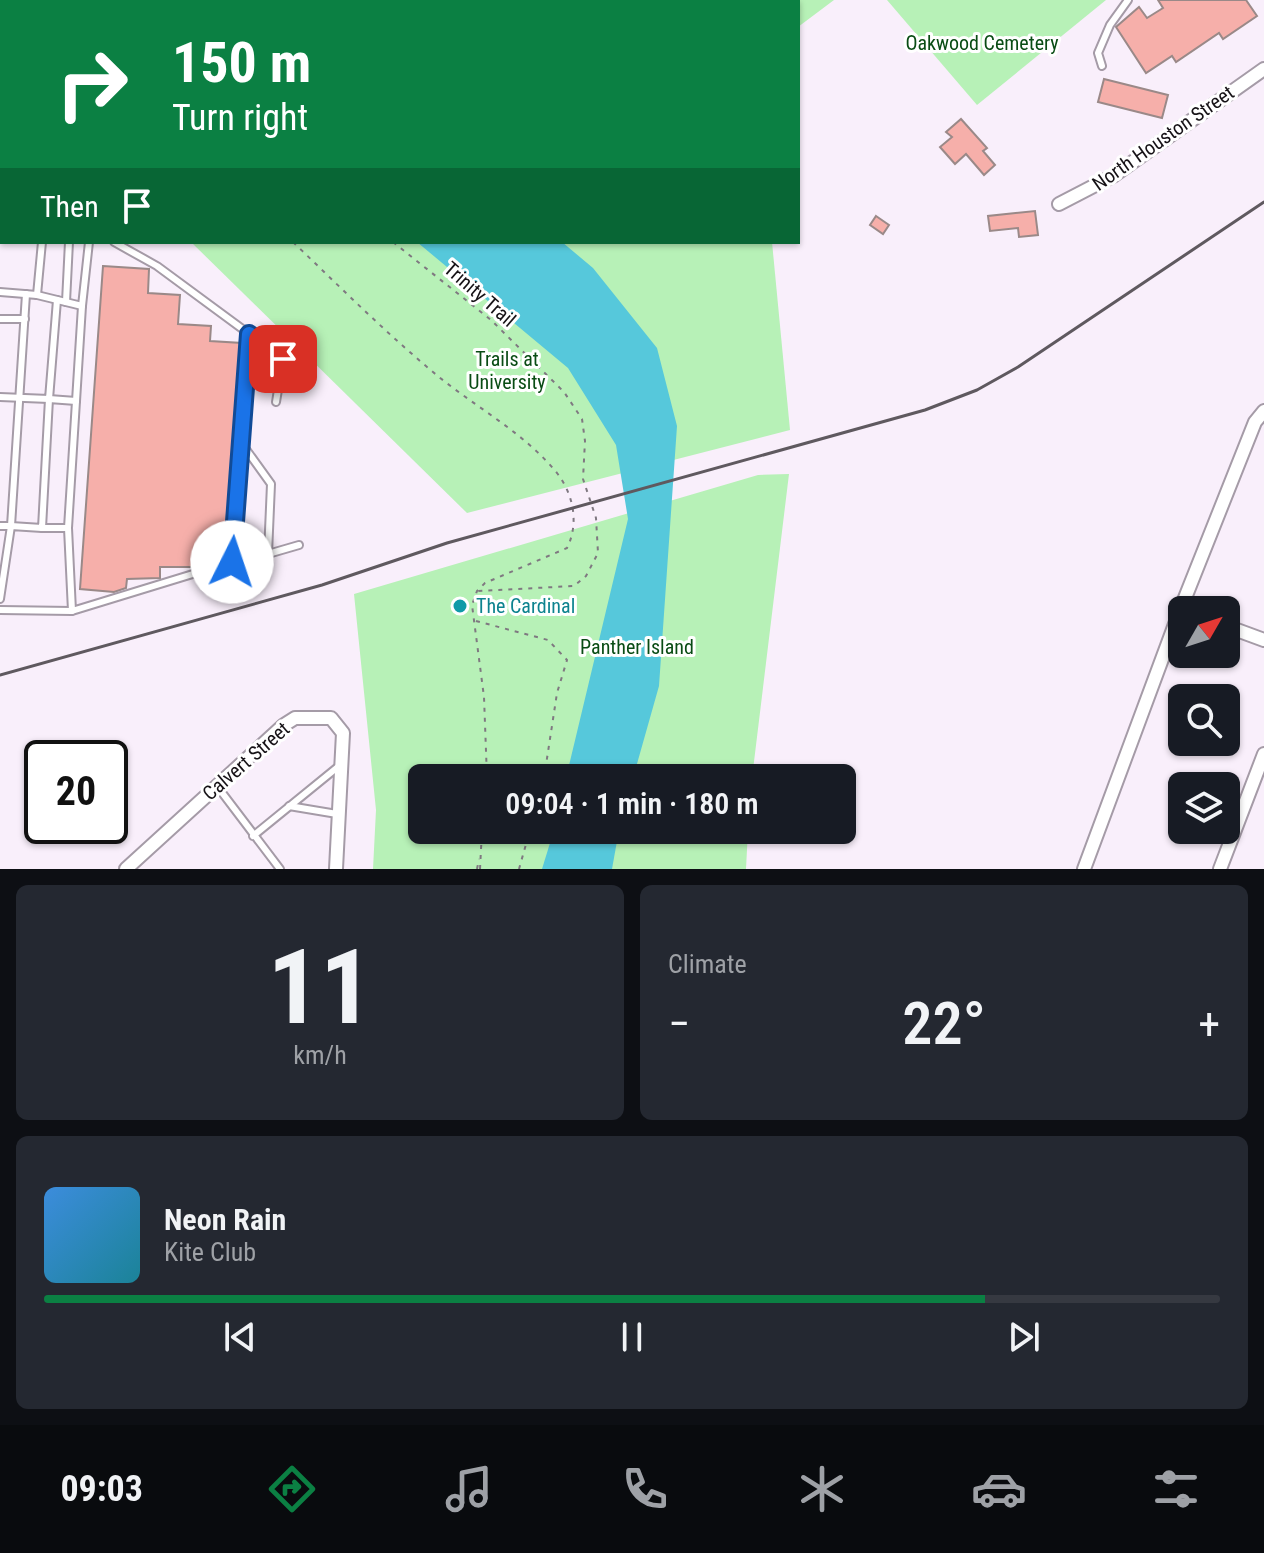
<!DOCTYPE html>
<html lang="en">
<head>
<meta charset="utf-8">
<style>
  body { margin:0; font-family:"Roboto Condensed",sans-serif; background:#242831; color:#f1f3f6; height:100vh; display:flex; flex-direction:column; font-size:30px; white-space:nowrap }
  * { box-sizing:border-box; margin:0 }
  p { font-size:26px; color:#9ea1a6 }
  .icon { flex:none; width:44px; height:44px; fill:none; stroke:currentColor; stroke-width:2; stroke-linecap:round; stroke-linejoin:round }
  .map { position:relative; height:869px; overflow:hidden }
  .side { display:flex; flex-direction:column; gap:16px; padding:16px; background:#0d0f14; flex:1 }
  .side>* { flex:none }
  .banner { position:absolute; left:0px; top:0px; width:800px; height:244px; box-shadow:0 2px 6px #0004; background:#0b8043; color:#fff; overflow:hidden }
  .needle { width:52px; rotate:51deg }
  .fabs { position:absolute; left:1168px; top:596px; display:grid; gap:16px }
  .fabs a { display:grid; place-items:center; width:72px; height:72px; border-radius:12px; background:#171b24; box-shadow:0 2px 6px #0004; font-size:40px }
  .speed { position:absolute; left:24px; top:740px; display:flex; gap:16px; font-size:40px; font-weight:700; text-align:center }
  .speed>* { display:grid; place-content:center; width:104px; height:104px; border-radius:50%; background:#171b24; box-shadow:0 2px 6px #0004; line-height:1 }
  .speed .limit { border:4px solid #111; border-radius:12px; background:#fff; color:#111 }
  .pin { position:absolute; display:grid; place-items:center; width:68px; height:68px; color:#fff; margin:-34px; border-radius:16px; box-shadow:0 4px 12px #0006 }
  .me { position:absolute; width:88px; margin:-44px; rotate:4deg; stroke-linejoin:round; filter:drop-shadow(0 0 6px #0008) }
  .turn { display:flex; align-items:center; gap:28px; height:168px; padding:0 40px; font-size:36px }
  .turn .icon { width:104px; height:104px; stroke-width:2.5 }
  .turn b { display:block; font-size:56px; line-height:68px }
  .then { display:flex; align-items:center; height:76px; padding:0 40px; background:#0003; gap:16px; font-size:30px }
  .big { font-size:60px; font-weight:600; line-height:1.1 }
  .side .widget { flex:1; display:flex; flex-direction:column; justify-content:center; gap:12px; min-width:0; padding:0 28px; border-radius:12px; background:#242831 }
  .side .dial { align-items:center; gap:0 }
  .dial b { font-size:104px; line-height:1 }
  .song { display:flex; align-items:center; gap:24px }
  .cover { width:96px; height:96px; border-radius:12px; background:linear-gradient(135deg,hsl(210 70% 55%),hsl(190 70% 35%)) }
  .played { height:8px; border-radius:4px; background:linear-gradient(90deg,#0b8043 80%,#363941 80%) }
  .keys { display:flex; justify-content:space-around; direction:ltr }
  .heat { display:flex; justify-content:space-between; align-items:center; font-size:44px; direction:ltr }
  .side .tiles { flex:1; display:grid; gap:16px; grid-template-columns:1fr 1fr }
  .widget:last-child { grid-column:span 2 }
  .trip { position:absolute; left:408px; top:764px; width:448px; height:80px; border-radius:12px; background:#171b24; box-shadow:0 2px 6px #0004; font-weight:600; line-height:80px; text-align:center }
  .tabs { display:flex; height:128px; justify-content:space-around; align-items:center; background:#090b0e; color:#9ea1a6 }
  .tabs .icon { width:56px; height:56px }
  .tabs .on { color:#0b8043 }
  .tabs b { font-size:36px; color:#f1f3f6 }
  .map>svg:first-child { display:block }
  .green { fill:#b7f1b7 }
  .water { fill:#56c8db }
  .building { fill:#f6afaa; stroke:#9a8988; stroke-width:2 }
  .lines { fill:none; stroke-linecap:round; stroke-linejoin:round }
  .service-casing { stroke:#a59ba7; stroke-width:10 }
  .minor-casing { stroke:#a59ba7; stroke-width:16 }
  .path { stroke:#7f7880; stroke-width:2; stroke-dasharray:4 6; stroke-linecap:butt }
  .service { stroke:#fff; stroke-width:6 }
  .minor { stroke:#fff; stroke-width:12 }
  .rail { stroke:#5f595f; stroke-width:3 }
  .route-casing { stroke:#114b97; stroke-width:20 }
  .route { stroke:#1a73e8; stroke-width:14 }
  .culture-dot { fill:#0f9aa8; stroke:#fff; stroke-width:3 }
  .labels { text-anchor:middle; dominant-baseline:central; stroke-width:6; stroke-linejoin:round; paint-order:stroke }
  .park-label { font-size:20px; fill:#094c14; stroke:#fff }
  .street-label { font-size:20px; fill:#161216; stroke:#fff }
  .culture-label { font-size:20px; fill:#0d838f; stroke:#fff; text-anchor:start }
</style>
</head>
<body>
<div class="map">
<svg width="1264" height="869" viewBox="0 0 1264 869">
  <rect width="100%" height="100%" fill="#f9effb"/>
  <!-- green -->
  <g class="green">
    <polygon points="0,0 549,0 551,2 2,2 2,60"/>
    <polygon points="738,0 834,0 798,27 798,2"/>
    <polygon points="887,0 1106,0 977,105"/>
    <polygon points="191,242 772,242 790,430 467,513"/>
    <polygon points="789,474 752,778 422,778 422,830 748,830 746,869 373,869 376,810 354,594 758,475"/>
  </g>
  <!-- water -->
  <g class="water">
    <polygon points="97,0 221,0 224,2 98,2"/>
    <polygon points="417,242 562,242 593,268 657,348 677,426 659,686 633,778 566,778 628,519 616,445 568,368"/>
    <polygon points="554,830 619,830 612,869 542,869"/>
  </g>
  <!-- building -->
  <g class="building">
    <polygon points="1158,0 1246,0 1257,16 1223,39 1219,33 1176,62 1172,56 1146,73 1116,27 1139,7 1147,18 1163,8"/>
    <polygon points="1104,79 1168,95 1162,118 1098,102"/>
    <polygon points="961,119 987,148 983,151 995,165 984,175 966,154 955,164 940,147 952,137 946,132"/>
    <polygon points="1035,211 1038,235 1019,237 1018,228 990,231 988,216"/>
    <polygon points="876,216 889,225 883,234 870,225"/>
    <polygon points="103,266 149,269 148,293 180,295 178,324 211,326 210,341 242,343 226,557 195,555 194,567 160,567 160,578 127,579 126,588 114,592 80,589"/>
  </g>
  <g class="lines">
    <defs>
      <g id="service">
        <polyline points="1102,66 1098,53 1110,25 1128,0"/>
        <polyline points="114,242 157,266 283,359 276,402"/>
        <polyline points="0,292 37,295 82,306 89,242"/>
        <polyline points="37,295 42,242"/>
        <polyline points="66,302 69,242"/>
        <polyline points="0,319 25,319"/>
        <polyline points="0,397 49,399 57,300"/>
        <polyline points="240,441 271,484 268,554 232,562 249,334"/>
        <polyline points="0,526 11,526 26,294"/>
        <polyline points="42,528 68,528 82,306"/>
        <polyline points="68,528 72,611 232,562"/>
        <polyline points="268,554 299,545"/>
        <polyline points="0,599 11,526 42,528 49,399 76,401"/>
        <polyline points="0,610 72,611"/>
        <polyline points="217,786 280,869"/>
        <polyline points="289,806 337,814"/>
        <polyline points="253,836 339,766"/>
      </g>
      <g id="minor">
        <polyline points="1059,204 1113,176 1264,69"/>
        <polyline points="1226,626 1264,640"/>
        <polyline points="126,869 284,725 295,718 331,718 343,733 336,869"/>
        <polyline points="1084,869 1181,608 1255,422 1264,411"/>
        <polyline points="1220,869 1264,754"/>
      </g>
    </defs>
    <!-- service casing -->
    <use href="#service" class="service-casing"/>
    <!-- minor casing -->
    <use href="#minor" class="minor-casing"/>
    <!-- path -->
    <g class="path">
      <polyline points="20,0 23,2"/>
      <polyline points="61,0 64,2"/>
      <polyline points="0,72 2,72"/>
      <path d="M293 242C339 286 384 331 433 372 473 406 524 432 557 473 574 495 579 524 567 548L485 583 477 591 472 605 484 697 487 778"/>
      <polyline points="393,242 491,320 564,392 582,419 585,441 583,479 596,518 598,553 586,576 574,586 478,591"/>
      <polyline points="476,621 548,640 567,660 557,693 544,778"/>
      <polyline points="477,869 479,859"/>
      <polyline points="480,869 482,830"/>
      <polyline points="519,869 530,830"/>
    </g>
    <!-- service -->
    <use href="#service" class="service"/>
    <!-- minor -->
    <use href="#minor" class="minor"/>
    <!-- rail -->
    <polyline class="rail" points="0,675 322,585 447,543 925,410 977,390 1018,367 1264,202"/>
  </g>
  <g class="lines">
    <defs>
      <polyline id="route" points="232,562 249,334 283,359"/>
    </defs>
    <!-- route casing -->
    <use href="#route" class="route-casing"/>
    <!-- route -->
    <use href="#route" class="route"/>
  </g>
  <!-- markers -->
  <circle class="culture-dot" cx="460" cy="606" r="8"/>
  <g class="labels">
    <!-- park labels -->
    <g class="park-label">
      <text x="982" y="43">Oakwood Cemetery</text>
      <text x="507" y="359">Trails at<tspan x="507" dy="23">University</tspan></text>
      <text x="637" y="647">Panther Island</text>
    </g>
    <!-- street labels -->
    <g class="street-label">
      <text transform="translate(1163 138) rotate(-35)">North Houston Street</text>
      <text transform="translate(480 294) rotate(41)">Trinity Trail</text>
      <text transform="translate(246 761) rotate(-41)">Calvert Street</text>
    </g>
    <!-- culture labels -->
    <g class="culture-label">
      <text x="476" y="606">The Cardinal</text>
    </g>
  </g>
</svg>
<div class="fabs">
<a><svg class="needle" viewBox="-14 -14 28 28"><path d="M0-13l5 13h-10z" fill="#e53935"/><path d="M0 13l5-13h-10z" fill="#9ea1a6"/></svg></a>
<a><svg class="icon" aria-label="search" viewBox="0 0 24 24"><circle cx="10" cy="10" r="6"/><path d="M15 15l6 6"/></svg></a>
<a><svg class="icon" aria-label="layers" viewBox="0 0 24 24"><path d="M12 4l9 5-9 5-9-5zM3 14l9 5 9-5"/></svg></a>
</div>
<div class="speed"><div class="limit">20</div></div>
<div class="pin" style="left:283px;top:359px;background:#d93025"><svg class="icon" aria-label="arrive" viewBox="0 0 24 24"><path d="M6 21V4h12l-3 4 3 4H6"/></svg></div>
<svg class="me" style="left:232px;top:562px" viewBox="-20 -20 40 40"><circle r="19" fill="#fff"/><path d="M0-13L10 11 0 6-10 11z" fill="#1a73e8"/></svg>
<div class="trip">09:04 · 1 min · 180 m</div>
<div class="banner">
<div class="turn"><svg class="icon" aria-label="right" viewBox="0 0 24 24"><path d="M7 20v-9h11M14 6l5 5-5 5"/></svg><div><b>150 m</b>Turn right</div></div>
<div class="then">Then<svg class="icon" aria-label="arrive" viewBox="0 0 24 24"><path d="M6 21V4h12l-3 4 3 4H6"/></svg></div>
</div>
</div>
<section class="side">
<div class="tiles">
<div class="widget dial"><b>11</b><p>km/h</p></div>
<div class="widget"><p>Climate</p>
<div class="heat"><a>−</a><b class="big">22°</b><a>+</a></div>
</div>
<div class="widget">
<div class="song"><i class="cover"></i><div><b>Neon Rain</b><p>Kite Club</p></div></div>
<div class="played"></div>
<div class="keys"><svg class="icon" aria-label="previous" viewBox="0 0 24 24"><path d="M18 5L8 12l10 7zM5 5v14"/></svg><svg class="icon" aria-label="pause" viewBox="0 0 24 24"><path d="M8 5v14M16 5v14"/></svg><svg class="icon" aria-label="next" viewBox="0 0 24 24"><path d="M6 5l10 7-10 7zM19 5v14"/></svg></div>
</div>
</div>
</section>
<nav class="tabs">
<b>09:03</b>
<svg class="icon on" aria-label="directions" viewBox="0 0 24 24"><path d="M12 3l9 9-9 9-9-9zM9 14v-3h6M13 9l2 2-2 2"/></svg>
<svg class="icon" aria-label="music" viewBox="0 0 24 24"><path d="M9 18V5l10-2v13"/><circle cx="6" cy="18" r="3"/><circle cx="16" cy="16" r="3"/></svg>
<svg class="icon" aria-label="phone" viewBox="0 0 24 24"><path d="M5 4h4l2 5-3 2q2 4 5 5l2-3 5 2v4C11 20 4 13 5 4z"/></svg>
<svg class="icon" aria-label="climate" viewBox="0 0 24 24"><path d="M12 3v18M4 7l16 10M4 17L20 7"/></svg>
<svg class="icon" aria-label="car" viewBox="0 0 24 24"><path d="M5 17H2v-5l4-1 3-4h7l3 4 3 1v5h-3M9 17h6M6 11h13"/><circle cx="7" cy="17" r="2"/><circle cx="17" cy="17" r="2"/></svg>
<svg class="icon" aria-label="filters" viewBox="0 0 24 24"><path d="M4 7h16M4 17h16"/><circle cx="9" cy="7" r="2"/><circle cx="15" cy="17" r="2"/></svg>
</nav>
</body>
</html>
